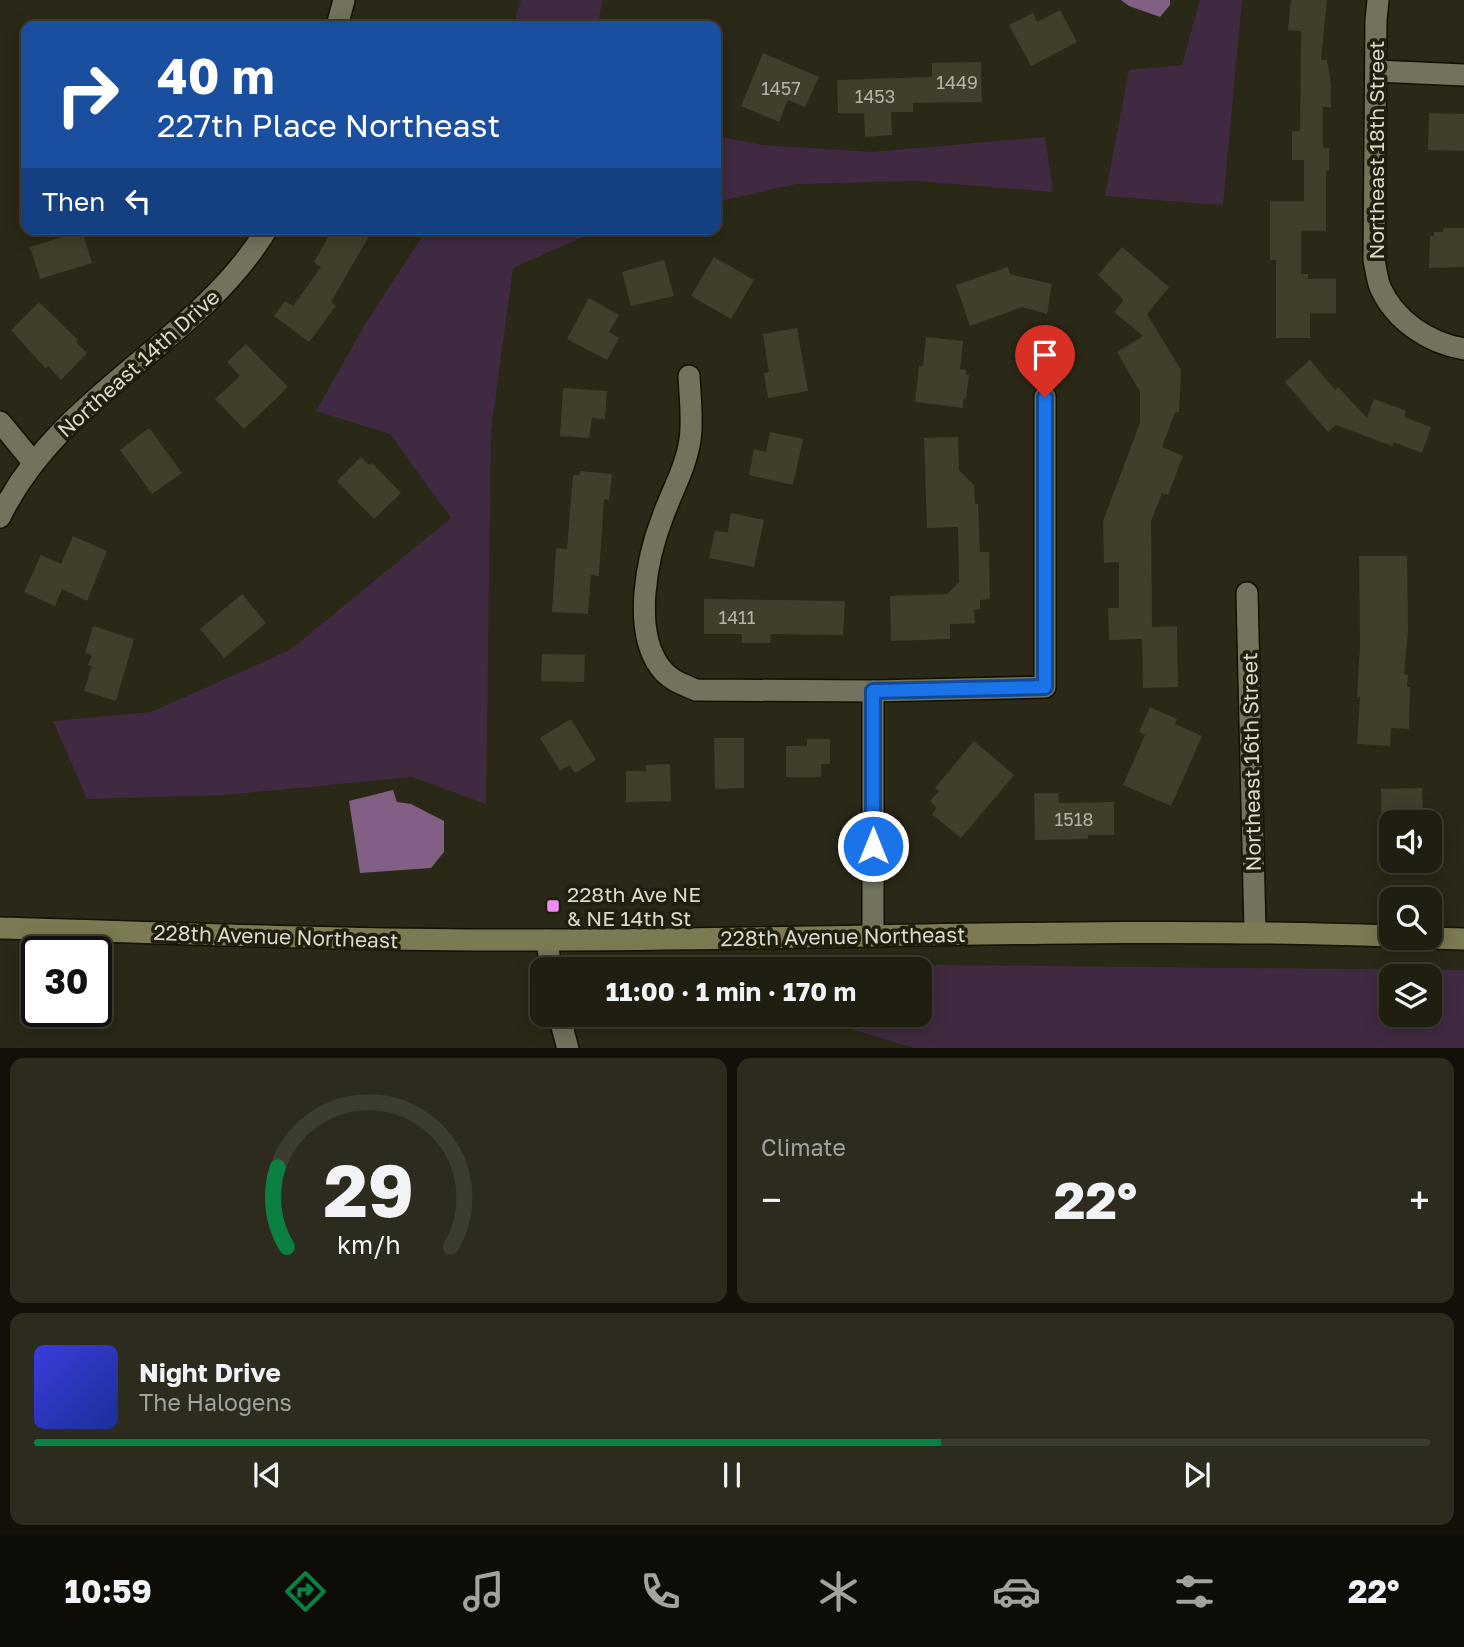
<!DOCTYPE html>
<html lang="en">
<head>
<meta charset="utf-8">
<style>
  body { margin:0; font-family:"Golos Text",sans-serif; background:#2d2b1e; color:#f1f3f6; height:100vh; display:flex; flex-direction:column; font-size:26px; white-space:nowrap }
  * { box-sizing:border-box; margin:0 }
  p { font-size:23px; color:#a2a29f }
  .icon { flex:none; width:38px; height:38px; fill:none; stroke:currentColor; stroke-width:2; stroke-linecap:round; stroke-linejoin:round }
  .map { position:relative; height:1048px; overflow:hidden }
  .details { display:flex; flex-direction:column; gap:10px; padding:10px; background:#121009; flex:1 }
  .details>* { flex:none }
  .top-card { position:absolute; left:21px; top:21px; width:700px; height:214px; border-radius:14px; box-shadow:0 4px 18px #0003,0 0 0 2px #3d3c30; background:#1a4fa0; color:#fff; overflow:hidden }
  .buttons { position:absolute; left:1379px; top:810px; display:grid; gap:14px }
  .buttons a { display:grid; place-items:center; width:63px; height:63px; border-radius:14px; background:#201e10; box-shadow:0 4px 18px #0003,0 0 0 2px #3d3c30; font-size:35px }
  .speed { position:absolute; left:21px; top:936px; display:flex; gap:14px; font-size:35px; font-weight:700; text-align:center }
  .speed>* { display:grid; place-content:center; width:91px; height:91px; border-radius:50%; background:#201e10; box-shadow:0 4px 18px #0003,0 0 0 2px #3d3c30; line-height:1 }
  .speed .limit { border:4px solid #111; border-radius:10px; background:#fff; color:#111 }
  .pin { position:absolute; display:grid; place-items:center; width:60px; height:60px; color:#fff; margin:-72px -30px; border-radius:50% 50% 50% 0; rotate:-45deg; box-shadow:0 0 7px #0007 }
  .pin .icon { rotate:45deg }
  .me { position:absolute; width:77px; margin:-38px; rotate:0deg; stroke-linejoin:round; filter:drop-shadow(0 0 5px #0008) }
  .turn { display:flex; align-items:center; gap:24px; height:147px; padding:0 21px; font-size:32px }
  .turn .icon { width:91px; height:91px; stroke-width:2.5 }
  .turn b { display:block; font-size:49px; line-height:60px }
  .then { display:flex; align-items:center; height:66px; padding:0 21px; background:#0003; gap:14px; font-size:26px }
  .big { font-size:52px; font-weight:700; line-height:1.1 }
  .details .card { flex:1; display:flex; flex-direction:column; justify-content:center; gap:10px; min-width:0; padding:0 24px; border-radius:14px; background:#2d2b1e }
  .details .dial { align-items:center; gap:0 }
  .dial svg { height:182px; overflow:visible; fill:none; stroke:#3d3c30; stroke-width:7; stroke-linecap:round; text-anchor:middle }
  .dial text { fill:#f1f3f6; stroke:none }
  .song { display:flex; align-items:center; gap:21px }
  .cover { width:84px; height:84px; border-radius:10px; background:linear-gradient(135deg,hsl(240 70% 55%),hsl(230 70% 35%)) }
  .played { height:7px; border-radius:4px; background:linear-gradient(90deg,#0b8043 65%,#3d3c30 65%) }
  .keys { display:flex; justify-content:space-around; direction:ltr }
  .heat { display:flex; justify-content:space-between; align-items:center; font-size:38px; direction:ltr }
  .details .tiles { flex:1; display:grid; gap:10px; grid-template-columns:1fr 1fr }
  .card:last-child { grid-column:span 2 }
  .trip { position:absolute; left:530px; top:957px; width:402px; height:70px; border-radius:14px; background:#201e10; box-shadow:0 4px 18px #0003,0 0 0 2px #3d3c30; font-weight:700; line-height:70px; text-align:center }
  .menu { display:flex; height:112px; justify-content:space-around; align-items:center; background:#0d0c06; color:#a2a29f }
  .menu .icon { width:49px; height:49px }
  .menu .active { color:#0b8043 }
  .menu b { font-size:32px; color:#f1f3f6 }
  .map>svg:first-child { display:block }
  .green { fill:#402a41; fill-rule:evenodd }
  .water { fill:#825f84 }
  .building { fill:#403f2b }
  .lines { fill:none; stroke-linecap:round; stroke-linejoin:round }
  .minor-casing { stroke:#121102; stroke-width:24 }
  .tertiary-casing { stroke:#121102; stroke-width:24 }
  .secondary-casing { stroke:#121102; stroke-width:24 }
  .minor { stroke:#73725d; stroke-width:21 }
  .tertiary { stroke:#73725d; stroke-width:21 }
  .secondary { stroke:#7c7a52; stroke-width:21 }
  .route-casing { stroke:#114b97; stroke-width:18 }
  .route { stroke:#1a73e8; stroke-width:12 }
  .poi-dot { fill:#ef8bf6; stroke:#201f0c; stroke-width:2.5 }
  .labels { text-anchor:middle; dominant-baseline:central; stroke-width:7; stroke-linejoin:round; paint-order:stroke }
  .number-label { font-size:18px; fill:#b4b2a5 }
  .street-label { font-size:21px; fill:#dad9ce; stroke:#201f0c }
  .poi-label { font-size:21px; fill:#dad9ce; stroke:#201f0c; text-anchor:start }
</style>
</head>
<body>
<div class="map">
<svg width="1464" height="1049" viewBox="0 0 1464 1049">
  <rect width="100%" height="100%" fill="#2a2816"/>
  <!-- green -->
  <g class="green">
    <polygon points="521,0 602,0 598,26 513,26"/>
    <polygon points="1200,0 1242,0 1223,205 1105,196 1129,70 1182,65"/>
    <polygon points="716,136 762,145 872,152 1045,137 1053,192 918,181 796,184 716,202"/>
    <polygon points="427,229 601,229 513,268 491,430 486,804 412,777 225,795 87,799 53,721 151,712 290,650 451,518 390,434 316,411 367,321"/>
    <path d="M826 964 1464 970V1048H913L826 1021V1015H920V970L826 969ZM1430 976V1015H1391V976Z"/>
  </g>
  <!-- water -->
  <g class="water">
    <polygon points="1121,0 1170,0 1170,5 1160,17 1129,6"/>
    <polygon points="393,790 397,802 411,804 444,821 444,852 431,868 360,873 349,801"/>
  </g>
  <!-- building -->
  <g class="building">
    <polygon points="1291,0 1327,0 1321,60 1327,60 1331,85 1331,107 1323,107 1323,148 1329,148 1329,171 1326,171 1326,231 1301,231 1301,274 1308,274 1308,279 1336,279 1336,313 1310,313 1310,338 1276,338 1276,260 1270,260 1270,201 1304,201 1304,160 1292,160 1292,131 1300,131 1301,31 1288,30"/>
    <polygon points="1060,10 1077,42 1031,66 1009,25 1033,13 1037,22"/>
    <polygon points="763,53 819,77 805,107 788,100 779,122 741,106"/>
    <polygon points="981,62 982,102 913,103 913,112 891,112 892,135 865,137 864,113 838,113 837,80 932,77 932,63"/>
    <polygon points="1429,113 1464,114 1464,151 1428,150"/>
    <polygon points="1443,228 1464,228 1464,267 1429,268 1430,236 1434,236 1434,232 1443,232"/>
    <polygon points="333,229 373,229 331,302 336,306 309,342 274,316 285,301 293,306 321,267 314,262"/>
    <polygon points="82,231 92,263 40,279 30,247"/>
    <polygon points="1122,247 1169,287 1147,314 1181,370 1179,412 1175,412 1162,447 1183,456 1168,495 1162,493 1151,521 1152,627 1177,626 1178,687 1143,688 1142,639 1109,640 1108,608 1119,608 1119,562 1104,563 1103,521 1140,423 1140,392 1117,352 1143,336 1114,312 1124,300 1098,275"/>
    <polygon points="714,257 754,280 731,319 691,296"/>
    <polygon points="664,260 674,296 631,306 622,272"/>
    <polygon points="1008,267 1010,274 1052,284 1047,314 1022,307 970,326 956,285"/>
    <polygon points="589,298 619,315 609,332 619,338 607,360 567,339"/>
    <polygon points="39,302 78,340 76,342 87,353 61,380 48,366 46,369 11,330"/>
    <polygon points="797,328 808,391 768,398 764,373 769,372 763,334"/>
    <polygon points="926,337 963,341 960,369 966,370 966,375 969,375 966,399 963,399 963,408 915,402 919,366 923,366"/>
    <polygon points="246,344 288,387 244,429 215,399 240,376 227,362"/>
    <polygon points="1310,360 1335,390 1338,387 1367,418 1374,399 1404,410 1406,411 1404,417 1431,427 1422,453 1394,442 1392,446 1336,425 1328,432 1285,382"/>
    <polygon points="563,388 607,391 605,419 592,418 589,438 560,436"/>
    <polygon points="149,428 182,473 152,494 120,450"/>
    <polygon points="770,432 803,439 793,485 749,475 754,449 766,452"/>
    <polygon points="958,437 959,470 974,485 975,504 978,504 980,552 989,552 990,599 980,600 980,609 974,610 975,623 950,624 950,639 891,641 890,596 947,594 959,582 958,527 927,528 924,438"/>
    <polygon points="361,457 369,465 372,463 401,493 374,519 337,481"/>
    <polygon points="580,471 612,474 609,500 604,499 599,576 591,575 588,614 552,612 556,548 567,549 573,475 580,475"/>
    <polygon points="731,513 764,520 754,567 709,558 715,531 728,532"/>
    <polygon points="73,536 107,551 87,601 62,589 55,606 24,592 41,555 61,564"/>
    <polygon points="1359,556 1407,556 1408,631 1404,674 1408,675 1407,687 1410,687 1409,729 1391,728 1390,746 1357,744 1360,697 1357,697 1360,645"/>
    <polygon points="242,594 266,623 224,658 200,629"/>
    <polygon points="704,599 845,601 843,635 771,634 770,643 742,643 742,634 704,634"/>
    <polygon points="93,626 134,639 116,701 84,691 92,666 88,665 92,655 85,653"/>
    <polygon points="542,654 585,655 584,682 541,681"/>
    <polygon points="1150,707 1177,719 1175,724 1202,736 1171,806 1123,785 1145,735 1139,732"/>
    <polygon points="571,719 596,760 575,773 570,765 560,771 540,738"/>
    <polygon points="714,738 744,738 744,788 715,789"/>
    <polygon points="807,739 830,739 830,764 821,764 821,777 786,777 786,746 807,746"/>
    <polygon points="974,741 1014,775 961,838 932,814 937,808 930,801 939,791 935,788"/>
    <polygon points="670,764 671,801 626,802 626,771 646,771 646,765"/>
    <polygon points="1422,788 1423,822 1381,822 1381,789"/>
    <polygon points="1034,793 1058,793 1059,803 1114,802 1114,835 1088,835 1088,839 1035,840"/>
  </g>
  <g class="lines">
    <defs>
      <g id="minor">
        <path d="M1378 0 1376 20 1374 260C1376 269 1377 279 1380 287 1395 321 1429 343 1464 349"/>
        <polyline points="1376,71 1464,75"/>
        <path d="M689 376C690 397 693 420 690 440 686 467 672 491 663 516 647 557 632 629 660 667 669 680 682 684 696 690L873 691 1045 687V397"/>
        <polyline points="0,422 33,462"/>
        <polyline points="1247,593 1255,931"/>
        <polyline points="873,691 873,936"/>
        <polyline points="547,940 551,970"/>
        <polyline points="559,1015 568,1049"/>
      </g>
      <g id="tertiary">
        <polyline points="337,26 344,0"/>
        <path d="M0 517C59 394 198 343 267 229"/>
      </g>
      <g id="secondary">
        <path d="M0 928C182 933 363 941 545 940 827 940 1109 926 1391 936"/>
        <polyline points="1430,938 1464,939"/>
      </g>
    </defs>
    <!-- minor casing -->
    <use href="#minor" class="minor-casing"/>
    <!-- tertiary casing -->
    <use href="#tertiary" class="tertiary-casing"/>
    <!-- secondary casing -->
    <use href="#secondary" class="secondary-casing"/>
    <!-- minor -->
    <use href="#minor" class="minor"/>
    <!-- tertiary -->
    <use href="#tertiary" class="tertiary"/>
    <!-- secondary -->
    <use href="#secondary" class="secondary"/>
  </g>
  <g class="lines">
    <defs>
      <polyline id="route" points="873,846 873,691 1045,687 1045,397"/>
    </defs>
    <!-- route casing -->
    <use href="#route" class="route-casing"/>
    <!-- route -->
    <use href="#route" class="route"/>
  </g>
  <!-- markers -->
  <rect class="poi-dot" x="546" y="899" width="14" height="14" rx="3.5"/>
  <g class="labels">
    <!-- number labels -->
    <g class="number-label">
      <text x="957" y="82">1449</text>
      <text x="781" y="88">1457</text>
      <text x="875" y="96">1453</text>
      <text x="737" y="617">1411</text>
      <text x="1074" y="819">1518</text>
    </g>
    <!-- street labels -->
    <g class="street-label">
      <text transform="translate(1376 150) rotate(-90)">Northeast 18th Street</text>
      <text transform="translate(138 363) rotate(-42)">Northeast 14th Drive</text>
      <text transform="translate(1251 762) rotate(-91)">Northeast 16th Street</text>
      <text transform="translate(276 936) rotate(2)">228th Avenue Northeast</text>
      <text transform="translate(843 936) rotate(-1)">228th Avenue Northeast</text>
    </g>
    <!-- poi labels -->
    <g class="poi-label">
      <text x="567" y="894">228th Ave NE<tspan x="567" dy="24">&amp; NE 14th St</tspan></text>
    </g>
  </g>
</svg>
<div class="buttons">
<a><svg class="icon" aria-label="sound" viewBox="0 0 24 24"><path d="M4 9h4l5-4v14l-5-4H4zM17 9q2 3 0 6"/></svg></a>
<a><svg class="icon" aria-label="search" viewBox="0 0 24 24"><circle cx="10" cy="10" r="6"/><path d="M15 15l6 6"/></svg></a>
<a><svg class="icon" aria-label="layers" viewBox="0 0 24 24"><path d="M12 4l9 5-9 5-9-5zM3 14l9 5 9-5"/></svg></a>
</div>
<div class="speed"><div class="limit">30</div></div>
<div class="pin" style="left:1045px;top:397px;background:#d93025"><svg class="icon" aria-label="arrive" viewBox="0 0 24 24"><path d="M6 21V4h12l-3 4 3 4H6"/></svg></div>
<svg class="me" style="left:873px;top:846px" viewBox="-20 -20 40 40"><circle r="17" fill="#1a73e8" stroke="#fff" stroke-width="3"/><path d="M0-11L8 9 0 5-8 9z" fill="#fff"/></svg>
<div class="trip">11:00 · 1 min · 170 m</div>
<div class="top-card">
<div class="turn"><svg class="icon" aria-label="right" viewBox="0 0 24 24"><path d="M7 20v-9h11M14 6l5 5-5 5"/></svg><div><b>40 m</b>227th Place Northeast</div></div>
<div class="then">Then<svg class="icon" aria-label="left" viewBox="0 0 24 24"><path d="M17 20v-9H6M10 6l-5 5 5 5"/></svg></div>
</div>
</div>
<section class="details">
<div class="tiles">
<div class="card dial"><svg viewBox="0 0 100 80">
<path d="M14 69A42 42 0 1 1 86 69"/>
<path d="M14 69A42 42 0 0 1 10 34" stroke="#0b8043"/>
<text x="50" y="56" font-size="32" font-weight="700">29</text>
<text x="50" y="72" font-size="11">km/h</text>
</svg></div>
<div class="card"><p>Climate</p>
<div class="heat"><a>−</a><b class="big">22°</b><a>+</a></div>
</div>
<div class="card">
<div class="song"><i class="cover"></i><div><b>Night Drive</b><p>The Halogens</p></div></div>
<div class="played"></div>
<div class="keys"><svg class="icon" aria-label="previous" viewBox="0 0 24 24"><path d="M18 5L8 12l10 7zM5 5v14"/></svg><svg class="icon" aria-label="pause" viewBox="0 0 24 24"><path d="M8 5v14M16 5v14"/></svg><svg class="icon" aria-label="next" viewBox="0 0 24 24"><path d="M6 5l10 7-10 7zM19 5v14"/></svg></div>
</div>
</div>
</section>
<nav class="menu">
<b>10:59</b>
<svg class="icon active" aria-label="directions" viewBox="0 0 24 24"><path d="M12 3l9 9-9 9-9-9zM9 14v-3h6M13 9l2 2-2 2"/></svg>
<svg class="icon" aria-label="music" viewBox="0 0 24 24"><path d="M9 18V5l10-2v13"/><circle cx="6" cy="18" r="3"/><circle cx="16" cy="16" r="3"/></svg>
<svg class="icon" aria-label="phone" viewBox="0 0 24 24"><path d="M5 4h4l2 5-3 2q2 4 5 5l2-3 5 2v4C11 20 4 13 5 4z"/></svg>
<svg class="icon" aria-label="climate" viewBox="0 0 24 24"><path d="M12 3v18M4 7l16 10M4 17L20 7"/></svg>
<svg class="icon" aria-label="car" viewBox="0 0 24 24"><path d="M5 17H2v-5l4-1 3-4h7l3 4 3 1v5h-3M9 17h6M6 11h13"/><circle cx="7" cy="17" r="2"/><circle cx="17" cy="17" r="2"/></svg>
<svg class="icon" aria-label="filters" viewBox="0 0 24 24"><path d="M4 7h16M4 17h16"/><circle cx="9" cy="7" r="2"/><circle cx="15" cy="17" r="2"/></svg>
<b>22°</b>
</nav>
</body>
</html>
